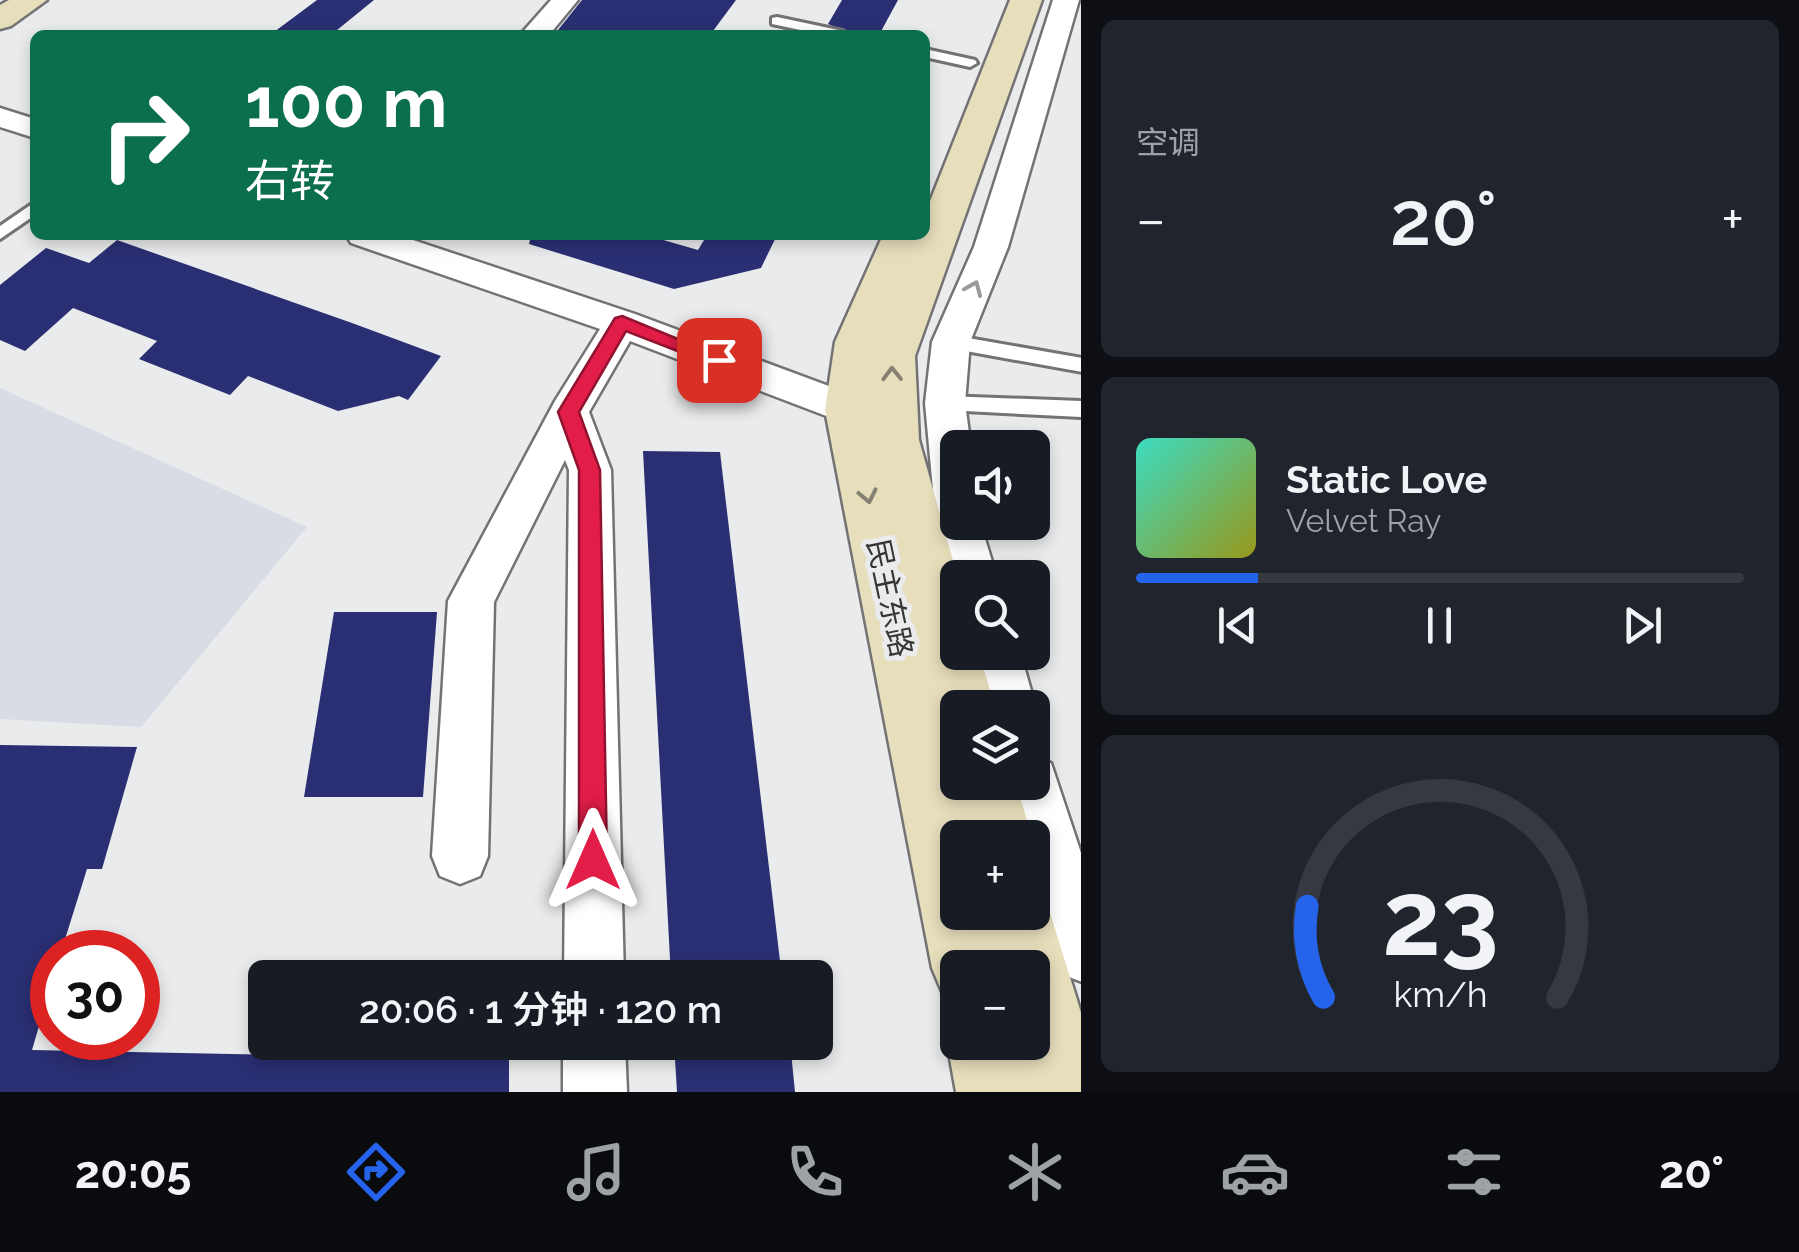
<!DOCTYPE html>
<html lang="zh">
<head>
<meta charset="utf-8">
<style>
  body { margin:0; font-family:Raleway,"Noto Sans SC",sans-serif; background:#20242c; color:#f1f3f6; height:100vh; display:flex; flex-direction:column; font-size:38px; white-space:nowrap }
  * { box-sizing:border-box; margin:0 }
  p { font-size:32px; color:#9ea1a6 }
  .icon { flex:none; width:55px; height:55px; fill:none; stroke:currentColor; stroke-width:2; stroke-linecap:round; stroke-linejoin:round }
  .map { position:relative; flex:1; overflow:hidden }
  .sheet { display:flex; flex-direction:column; gap:20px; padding:20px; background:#0d0f14; width:718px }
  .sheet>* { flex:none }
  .hud { position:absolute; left:30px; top:30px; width:900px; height:210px; border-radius:15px; box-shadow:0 5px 15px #0003; background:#0b6e4f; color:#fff; overflow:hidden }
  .controls { position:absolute; left:940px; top:430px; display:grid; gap:20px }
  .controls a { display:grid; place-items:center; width:110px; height:110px; border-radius:15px; background:#171b24; box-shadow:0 5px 15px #0003; font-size:50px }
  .speed { position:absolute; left:30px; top:930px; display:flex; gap:20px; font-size:50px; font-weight:700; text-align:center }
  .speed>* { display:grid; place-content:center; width:130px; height:130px; border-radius:50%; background:#171b24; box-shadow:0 5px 15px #0003; line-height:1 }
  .speed .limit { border:15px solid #d22; background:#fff; color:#111 }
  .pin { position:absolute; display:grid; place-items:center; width:85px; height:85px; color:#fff; margin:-42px; border-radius:20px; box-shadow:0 5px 15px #0006 }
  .me { position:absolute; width:110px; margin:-55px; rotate:0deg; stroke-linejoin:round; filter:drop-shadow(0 0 8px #0008) }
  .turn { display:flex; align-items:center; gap:35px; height:210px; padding:0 50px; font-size:45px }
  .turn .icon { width:130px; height:130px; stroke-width:2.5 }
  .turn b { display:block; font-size:70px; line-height:85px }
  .big { font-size:75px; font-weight:600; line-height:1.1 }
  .sheet .card { flex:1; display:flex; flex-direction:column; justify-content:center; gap:15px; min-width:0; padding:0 35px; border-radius:15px; background:#20242c }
  .sheet .dial { align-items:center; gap:0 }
  .dial svg { height:260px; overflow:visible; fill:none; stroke:#363941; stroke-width:7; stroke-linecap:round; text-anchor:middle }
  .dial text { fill:#f1f3f6; stroke:none }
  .song { display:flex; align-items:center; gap:30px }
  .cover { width:120px; height:120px; border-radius:15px; background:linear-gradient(135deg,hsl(170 70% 55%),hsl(60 70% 35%)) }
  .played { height:10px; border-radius:5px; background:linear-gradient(90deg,#2563eb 20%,#363941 20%) }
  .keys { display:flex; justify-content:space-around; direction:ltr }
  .heat { display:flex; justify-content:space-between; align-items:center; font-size:55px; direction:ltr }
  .trip { position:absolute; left:248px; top:960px; width:585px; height:100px; border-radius:15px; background:#171b24; box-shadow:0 5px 15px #0003; font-weight:600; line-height:100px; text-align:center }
  .menu { display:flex; height:160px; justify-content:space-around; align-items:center; background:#090b0e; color:#9ea1a6 }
  .menu .icon { width:70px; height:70px }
  .menu .on { color:#2563eb }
  .menu b { font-size:45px; color:#f1f3f6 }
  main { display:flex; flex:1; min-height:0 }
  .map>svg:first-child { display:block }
  .built { fill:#dadce5 }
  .building { fill:#2a2f73 }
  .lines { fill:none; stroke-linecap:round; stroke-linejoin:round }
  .lane-casing { stroke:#737375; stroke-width:6 }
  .street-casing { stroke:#737375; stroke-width:5 }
  .secondary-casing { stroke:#737375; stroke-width:5 }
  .lane { fill:#fff; fill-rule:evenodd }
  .street { fill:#fff; fill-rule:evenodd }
  .secondary { fill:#e7debc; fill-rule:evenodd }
  .oneway { stroke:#9a9a9b }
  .oneway2 { stroke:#868273 }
  .route { fill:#e11d48; stroke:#92132f; stroke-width:2.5 }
  .labels { text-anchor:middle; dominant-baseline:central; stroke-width:10; stroke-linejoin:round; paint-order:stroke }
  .street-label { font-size:30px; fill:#363637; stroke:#eaebed }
</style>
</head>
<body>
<main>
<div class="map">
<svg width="1082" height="1092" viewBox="0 0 1082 1092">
  <rect width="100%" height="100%" fill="#eaebed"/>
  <!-- built -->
  <polygon class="built" points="0,388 307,527 141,727 0,719"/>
  <!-- building -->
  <g class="building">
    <polygon points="317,0 374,0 331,35 270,35"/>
    <polygon points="582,0 736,0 710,35 554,35"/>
    <polygon points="842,0 898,0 879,35 854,35 828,24"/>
    <polygon points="531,235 646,235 698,250 707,235 777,235 761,268 674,289 529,244"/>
    <polygon points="117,240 352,323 441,356 408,400 399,396 338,411 248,376 230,395 139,359 157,341 73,308 25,351 0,340 0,285 46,248 89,263"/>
    <polygon points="643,451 720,452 782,978 671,978"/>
    <polygon points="334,612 437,612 423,797 304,797"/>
    <polygon points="0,745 137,747 102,869 87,869 61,952 52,952 52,982 32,1050 334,1056 335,1042 509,1042 509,1092 0,1092"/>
    <polygon points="674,1042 790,1042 795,1092 677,1092"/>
  </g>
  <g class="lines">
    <defs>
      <g id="lane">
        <polygon points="777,17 843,31 850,35 824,35 772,24 772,18"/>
        <polygon points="925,49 975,60 977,63 970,67 925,57"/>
        <polygon points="35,202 35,215 0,239 0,226"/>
        <polygon points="951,335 1082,358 1082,372 944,347 942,342"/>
        <polygon points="945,396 1082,401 1082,417 945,410 935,403"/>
      </g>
      <g id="street">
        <polygon points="551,0 578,0 549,35 520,35"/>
        <polygon points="1053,0 1079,0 1008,247 970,342 965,403 971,448 958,448 958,522 980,522 997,578 958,578 958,592 936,522 925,403 932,342 974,247"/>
        <polygon points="0,108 35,119 35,138 0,127"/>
        <polygon points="346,235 398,235 635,314 864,399 870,410 864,421 850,425 630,341 589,412 611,470 624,978 564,978 569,470 565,460 494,602 488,856 480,876 460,884 440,876 432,856 448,601 555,401 600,329 351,243"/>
        <polygon points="971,652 1020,652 1036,708 1032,717 1032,708 986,708"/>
        <path d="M1032 756 1051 763 1082 856V982L1061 974C1043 930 1032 885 1032 838H1021L1005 782H1032Z"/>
        <polygon points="563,1042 625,1042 627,1092 563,1092"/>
      </g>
      <g id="secondary">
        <polygon points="9,0 47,0 11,26 0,29 0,5"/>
        <polygon points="1010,0 1042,0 915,356 919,440 958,578 958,652 979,652 995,708 958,708 958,735 950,732 958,782 1016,782 1032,838 958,838 958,912 1032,912 1032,883 1042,887 1082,1016 1082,1092 956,1092 947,1042 958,1016 958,1042 1032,1042 1032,968 958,968 958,1000 943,994 932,968 825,410 835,342 883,235 925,235 925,214"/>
      </g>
    </defs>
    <!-- lane casing -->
    <use href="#lane" class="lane-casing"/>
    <!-- street casing -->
    <use href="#street" class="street-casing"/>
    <!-- secondary casing -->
    <use href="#secondary" class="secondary-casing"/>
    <!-- lane -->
    <use href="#lane" class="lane"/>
    <!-- street -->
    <use href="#street" class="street"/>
    <!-- secondary -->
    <use href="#secondary" class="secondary"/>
  </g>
  <!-- one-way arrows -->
  <defs><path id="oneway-chevron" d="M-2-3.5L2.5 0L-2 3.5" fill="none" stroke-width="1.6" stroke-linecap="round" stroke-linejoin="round" transform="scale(2.5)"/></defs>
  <use class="oneway" href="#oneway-chevron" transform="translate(974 288) rotate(-67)"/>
  <g class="oneway2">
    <use href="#oneway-chevron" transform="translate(892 374) rotate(-91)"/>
    <use href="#oneway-chevron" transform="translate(868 496) rotate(78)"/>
  </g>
  <!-- route -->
  <polygon class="route" points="622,316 729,360 719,367 626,331 579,412 600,470 607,860 603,871 593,875 583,871 579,860 579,470 558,412 615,318"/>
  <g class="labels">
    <!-- street labels -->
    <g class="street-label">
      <text transform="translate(890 598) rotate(78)">民主东路</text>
    </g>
  </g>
</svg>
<div class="controls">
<a><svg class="icon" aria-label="sound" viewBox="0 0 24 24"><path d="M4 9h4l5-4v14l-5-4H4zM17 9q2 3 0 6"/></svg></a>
<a><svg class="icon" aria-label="search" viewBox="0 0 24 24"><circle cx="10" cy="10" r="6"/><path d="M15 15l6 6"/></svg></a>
<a><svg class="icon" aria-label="layers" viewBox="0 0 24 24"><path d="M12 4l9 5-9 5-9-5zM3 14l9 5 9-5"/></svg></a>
<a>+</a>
<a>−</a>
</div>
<div class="speed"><div class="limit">30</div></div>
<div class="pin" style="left:719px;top:360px;background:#d93025"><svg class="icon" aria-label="arrive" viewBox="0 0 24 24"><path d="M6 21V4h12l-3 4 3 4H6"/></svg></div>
<svg class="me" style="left:593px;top:860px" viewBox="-20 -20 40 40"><path d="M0-17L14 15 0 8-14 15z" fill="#e11d48" stroke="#fff" stroke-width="4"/></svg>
<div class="trip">20:06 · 1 分钟 · 120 m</div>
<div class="hud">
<div class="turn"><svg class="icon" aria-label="right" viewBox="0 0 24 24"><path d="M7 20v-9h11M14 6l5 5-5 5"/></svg><div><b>100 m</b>右转</div></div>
</div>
</div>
<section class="sheet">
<div class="card"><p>空调</p>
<div class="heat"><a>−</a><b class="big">20°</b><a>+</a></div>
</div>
<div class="card">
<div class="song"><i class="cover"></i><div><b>Static Love</b><p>Velvet Ray</p></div></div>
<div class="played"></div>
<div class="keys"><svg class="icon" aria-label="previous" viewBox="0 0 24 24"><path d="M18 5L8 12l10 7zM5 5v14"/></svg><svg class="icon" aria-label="pause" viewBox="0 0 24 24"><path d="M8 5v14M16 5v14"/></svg><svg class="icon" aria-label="next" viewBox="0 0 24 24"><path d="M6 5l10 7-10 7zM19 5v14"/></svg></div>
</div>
<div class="card dial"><svg viewBox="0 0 100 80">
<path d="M14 69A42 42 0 1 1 86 69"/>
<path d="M14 69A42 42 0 0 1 9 41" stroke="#2563eb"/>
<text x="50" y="56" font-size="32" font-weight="700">23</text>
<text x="50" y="72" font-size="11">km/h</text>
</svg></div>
</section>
</main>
<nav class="menu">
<b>20:05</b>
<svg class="icon on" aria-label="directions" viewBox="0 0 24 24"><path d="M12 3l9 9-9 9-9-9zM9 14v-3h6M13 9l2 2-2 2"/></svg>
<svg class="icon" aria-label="music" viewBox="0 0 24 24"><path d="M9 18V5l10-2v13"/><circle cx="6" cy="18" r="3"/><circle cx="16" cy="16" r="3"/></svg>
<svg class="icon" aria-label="phone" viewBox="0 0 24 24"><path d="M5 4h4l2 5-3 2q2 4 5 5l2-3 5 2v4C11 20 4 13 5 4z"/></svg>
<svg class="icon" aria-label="climate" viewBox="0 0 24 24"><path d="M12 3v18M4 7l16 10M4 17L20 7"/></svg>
<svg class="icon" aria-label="car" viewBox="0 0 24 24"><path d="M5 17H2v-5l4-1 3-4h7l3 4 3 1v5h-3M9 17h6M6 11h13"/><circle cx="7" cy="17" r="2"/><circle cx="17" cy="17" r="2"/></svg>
<svg class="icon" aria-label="filters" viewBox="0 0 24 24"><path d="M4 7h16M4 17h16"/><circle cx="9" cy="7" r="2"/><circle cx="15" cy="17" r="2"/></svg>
<b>20°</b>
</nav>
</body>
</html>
